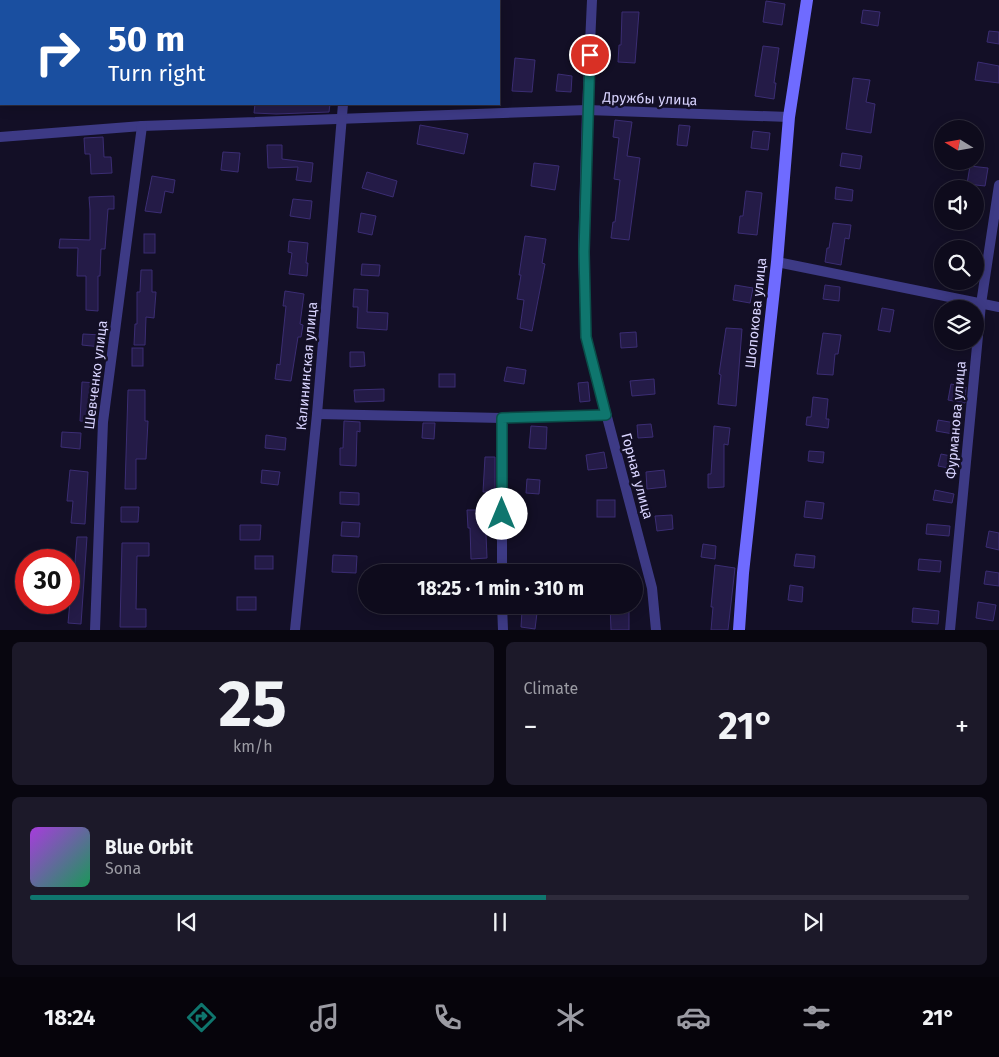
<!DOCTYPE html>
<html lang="en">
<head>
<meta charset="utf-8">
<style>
  body { margin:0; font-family:"Fira Sans",sans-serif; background:#1c1929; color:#f1f3f6; height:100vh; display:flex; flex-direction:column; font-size:19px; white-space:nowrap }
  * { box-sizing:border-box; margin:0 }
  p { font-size:16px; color:#9b9ba3 }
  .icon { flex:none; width:28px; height:28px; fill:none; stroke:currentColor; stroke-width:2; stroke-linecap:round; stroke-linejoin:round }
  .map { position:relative; height:630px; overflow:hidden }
  .sheet { display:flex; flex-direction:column; gap:12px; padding:12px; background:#08060f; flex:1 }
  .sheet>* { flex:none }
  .hud { position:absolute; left:0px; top:0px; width:500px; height:105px; box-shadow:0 2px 12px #0003,0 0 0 1px #2e2b3b; background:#1a4fa0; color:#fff; overflow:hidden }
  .needle { width:32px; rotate:281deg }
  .tools { position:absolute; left:934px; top:120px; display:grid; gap:10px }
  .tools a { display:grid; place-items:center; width:50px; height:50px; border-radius:50%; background:#0e0b1c; box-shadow:0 2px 12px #0003,0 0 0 1px #2e2b3b; font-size:25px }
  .speed { position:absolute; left:15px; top:549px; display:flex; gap:10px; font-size:25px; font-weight:700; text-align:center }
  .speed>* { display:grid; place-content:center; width:65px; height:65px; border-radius:50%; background:#0e0b1c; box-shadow:0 2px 12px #0003,0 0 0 1px #2e2b3b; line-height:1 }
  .speed .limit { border:8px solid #d22; background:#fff; color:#111 }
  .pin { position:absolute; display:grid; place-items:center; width:42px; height:42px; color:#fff; margin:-21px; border:2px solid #fff; border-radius:50%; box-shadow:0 1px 5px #0007 }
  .me { position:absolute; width:55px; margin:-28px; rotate:0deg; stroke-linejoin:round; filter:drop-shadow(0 0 4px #0008) }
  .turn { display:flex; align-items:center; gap:18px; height:105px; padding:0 25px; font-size:22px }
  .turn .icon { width:65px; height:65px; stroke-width:2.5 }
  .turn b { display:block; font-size:35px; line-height:42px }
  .big { font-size:38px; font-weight:700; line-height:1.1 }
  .sheet .widget { flex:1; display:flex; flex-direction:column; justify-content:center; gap:8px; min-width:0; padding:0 18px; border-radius:8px; background:#1c1929 }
  .sheet .dial { align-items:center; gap:0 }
  .dial b { font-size:65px; line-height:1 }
  .song { display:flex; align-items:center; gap:15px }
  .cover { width:60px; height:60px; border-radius:8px; background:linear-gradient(135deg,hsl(280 70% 55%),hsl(150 70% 35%)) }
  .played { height:5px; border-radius:2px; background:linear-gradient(90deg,#0f766e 55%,#2e2b3b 55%) }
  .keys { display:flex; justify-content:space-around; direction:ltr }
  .heat { display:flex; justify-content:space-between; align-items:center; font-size:28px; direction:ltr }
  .sheet .tiles { flex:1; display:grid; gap:12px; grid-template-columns:1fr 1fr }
  .widget:last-child { grid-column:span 2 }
  .trip { position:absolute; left:358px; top:564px; width:285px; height:50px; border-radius:25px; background:#0e0b1c; box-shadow:0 2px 12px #0003,0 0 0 1px #2e2b3b; font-weight:700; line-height:50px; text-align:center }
  .menu { display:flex; height:80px; justify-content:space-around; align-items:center; background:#06040b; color:#9b9ba3 }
  .menu .icon { width:35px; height:35px }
  .menu .selected { color:#0f766e }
  .menu b { font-size:22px; color:#f1f3f6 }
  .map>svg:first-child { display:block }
  .building { fill:#241b47; stroke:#3b2d73 }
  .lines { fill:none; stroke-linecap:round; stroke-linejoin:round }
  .street { stroke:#3d3a85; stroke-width:10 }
  .secondary { stroke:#6f6bff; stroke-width:12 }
  .route-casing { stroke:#0a4d48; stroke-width:12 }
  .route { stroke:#0f766e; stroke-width:9 }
  .labels { text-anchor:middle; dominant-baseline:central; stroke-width:5; stroke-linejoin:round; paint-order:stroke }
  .street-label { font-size:14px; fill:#d9d4ff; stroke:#130f26 }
</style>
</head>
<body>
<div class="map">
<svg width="999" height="630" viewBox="0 0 999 630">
  <rect width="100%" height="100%" fill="#130f26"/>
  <!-- building -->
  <g class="building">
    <polygon points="766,1 785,4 782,25 763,22"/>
    <polygon points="863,10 880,12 878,26 861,23"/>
    <polygon points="622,12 639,12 635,63 618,62 619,45 621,45"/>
    <polygon points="989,31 999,32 999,44 987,42"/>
    <polygon points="763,46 779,48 774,83 776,83 774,99 755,96"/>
    <polygon points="515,58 535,60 532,92 512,91"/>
    <polygon points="978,62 999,66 999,83 975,80"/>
    <polygon points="558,74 572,76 571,92 556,91"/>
    <polygon points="853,78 870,80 866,102 875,104 871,133 846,129"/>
    <polygon points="255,104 330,104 329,112 276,114 254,113"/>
    <polygon points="615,120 632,122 627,156 640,158 629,240 611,238 613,222 615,222 620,180 614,179 619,138 613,137"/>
    <polygon points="420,125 468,134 464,154 417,144"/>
    <polygon points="679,125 690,126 687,146 677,145"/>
    <polygon points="753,131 770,133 768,150 751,148"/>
    <polygon points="103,137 104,157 111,157 112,173 91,174 90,154 85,154 84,138"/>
    <polygon points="267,145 282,145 282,159 313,163 311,182 296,180 298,167 268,168"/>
    <polygon points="223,152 240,153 238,172 221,170"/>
    <polygon points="842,153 862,156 860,169 840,166"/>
    <polygon points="534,163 559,166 555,190 531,186"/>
    <polygon points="970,166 988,168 985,186 967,184"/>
    <polygon points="367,172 397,181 393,197 362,188"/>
    <polygon points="152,176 175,180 173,193 165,191 161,213 145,211"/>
    <polygon points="836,187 853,190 852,201 835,199"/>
    <polygon points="746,191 762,193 757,235 738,233 740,216 743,216"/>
    <polygon points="114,196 114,209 108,209 105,249 101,249 100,276 98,276 98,311 86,310 86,276 77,276 78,248 59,248 60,239 90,240 90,210 89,197"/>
    <polygon points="293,199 312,201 310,219 290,216"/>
    <polygon points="361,213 376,216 372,235 358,232"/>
    <polygon points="833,223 851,225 849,239 845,238 841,265 825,262 827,248 829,248"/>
    <rect x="144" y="234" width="11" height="19"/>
    <polygon points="525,236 546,239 542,263 545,264 532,331 520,328 524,300 517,299 521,275 519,275"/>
    <polygon points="289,241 308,243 306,263 308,263 307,276 289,274 292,253 288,252"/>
    <polygon points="362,264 380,265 379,276 361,275"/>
    <polygon points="141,270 152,270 152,292 156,292 154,318 146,317 145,345 134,345 135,324 137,324 137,292 140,292"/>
    <polygon points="735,285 753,288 750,303 733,300"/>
    <polygon points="825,285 840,287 839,301 823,299"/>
    <polygon points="354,289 368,290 367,312 388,313 387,330 357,328 358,307 353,307"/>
    <polygon points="285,291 304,294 300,324 303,325 301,337 298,337 291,381 275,379 277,364 280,365 283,335 286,306 283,306"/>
    <polygon points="882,308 894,310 890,332 878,330"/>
    <polygon points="726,328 742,329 736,406 718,404 721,375 719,374"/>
    <polygon points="636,332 637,347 621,348 620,333"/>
    <polygon points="823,333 841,335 838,354 835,354 833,375 817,374"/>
    <polygon points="83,334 102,335 101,347 82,345"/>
    <rect x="132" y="348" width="11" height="18"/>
    <polygon points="350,352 364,352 365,366 350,367"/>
    <polygon points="507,367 526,370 524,384 504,381"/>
    <rect x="439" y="374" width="16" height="13"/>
    <polygon points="654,379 655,394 632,396 630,381"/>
    <polygon points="82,382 98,383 93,422 80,421"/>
    <polygon points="588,382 590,401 580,402 578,383"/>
    <polygon points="951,384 966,387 965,403 948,400"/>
    <polygon points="384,389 384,401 355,402 354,390"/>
    <polygon points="128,390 145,390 145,421 148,421 146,459 136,459 136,489 125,489"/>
    <polygon points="813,397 828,399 826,419 829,419 828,428 806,425 807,417 811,417"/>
    <polygon points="938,420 961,424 959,435 936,431"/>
    <polygon points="344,421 360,422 360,432 357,431 356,466 340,465 340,448 343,448"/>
    <polygon points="423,423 435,423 434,439 422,438"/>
    <polygon points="651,424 653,437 638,438 637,425"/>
    <polygon points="531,426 547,427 546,449 529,448"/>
    <polygon points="714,426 730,428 728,445 724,444 724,487 708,488 708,474 711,474"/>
    <polygon points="62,432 81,433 80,449 61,447"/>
    <polygon points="266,435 286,438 285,450 265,448"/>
    <polygon points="809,451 824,452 823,463 808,461"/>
    <polygon points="604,452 607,468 588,470 586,455"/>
    <polygon points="941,454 956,457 954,469 938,466"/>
    <polygon points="485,457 495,457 495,492 483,492"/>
    <polygon points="70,470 88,472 85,524 71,523 73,501 67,501"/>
    <polygon points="262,470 280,472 278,485 261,483"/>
    <polygon points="664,470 666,487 647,489 646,472"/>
    <polygon points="527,479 540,480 539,494 526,493"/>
    <polygon points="935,490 954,494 952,503 933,500"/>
    <polygon points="340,492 359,493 359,505 340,504"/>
    <rect x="597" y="500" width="18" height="17"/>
    <polygon points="806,501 824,503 822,519 804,517"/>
    <polygon points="121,507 139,507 138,522 121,522"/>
    <polygon points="467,510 485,510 487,558 471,559 470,528 468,528"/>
    <polygon points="672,515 673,529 657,531 655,516"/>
    <polygon points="342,522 360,523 359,537 341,536"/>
    <polygon points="927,524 950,526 949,536 926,534"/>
    <polygon points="240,525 261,525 260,540 240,540"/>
    <polygon points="989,531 999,533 999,550 986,547"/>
    <polygon points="77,537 87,537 81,624 68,623 70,601 72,601"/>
    <polygon points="122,543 149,543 149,556 137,556 136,609 146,609 146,627 120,627"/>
    <polygon points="703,544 716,546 715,559 701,557"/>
    <polygon points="796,554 815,556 814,568 794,566"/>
    <polygon points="333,555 357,556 356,573 332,572"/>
    <rect x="255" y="556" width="18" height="13"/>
    <polygon points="919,559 941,561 940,572 918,570"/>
    <polygon points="715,565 735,568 728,630 711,630 713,607 711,607"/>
    <polygon points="986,571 999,573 999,586 984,584"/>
    <polygon points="790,585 803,587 802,602 788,600"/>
    <rect x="237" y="597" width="19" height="13"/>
    <polygon points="978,602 996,605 993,621 976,618"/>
    <polygon points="610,605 629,605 629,630 611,630"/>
    <polygon points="913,608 939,611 938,624 912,622"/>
    <polygon points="522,611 537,613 535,629 521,627"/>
  </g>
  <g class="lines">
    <!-- street -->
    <g class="street">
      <polyline points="592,0 587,110 583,252 586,337 652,588 656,630"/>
      <polyline points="355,1 355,0"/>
      <polyline points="0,137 142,126 587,110 789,117"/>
      <polyline points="777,262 999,307"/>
      <polyline points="317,414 502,418 606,415"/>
      <polyline points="502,418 502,572"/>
      <polyline points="502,605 503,630"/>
      <polyline points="95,630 103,422 142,126"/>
      <polyline points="295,630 317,414 343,104"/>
      <polyline points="950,630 981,304 999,185"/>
    </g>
    <!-- secondary -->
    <polyline class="secondary" points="739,630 743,573 777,262 789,117 807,0"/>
  </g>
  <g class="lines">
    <defs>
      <polyline id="route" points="502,514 502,418 606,415 586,337 584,252 590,55"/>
    </defs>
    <!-- route casing -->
    <use href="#route" class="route-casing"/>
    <!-- route -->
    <use href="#route" class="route"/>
  </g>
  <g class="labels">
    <!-- street labels -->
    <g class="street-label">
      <text transform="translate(650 99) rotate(2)">Дружбы улица</text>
      <text transform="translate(756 313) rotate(-84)">Шопокова улица</text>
      <text transform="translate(307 366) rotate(-85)">Калининская улица</text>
      <text transform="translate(96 375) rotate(-83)">Шевченко улица</text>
      <text transform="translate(956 420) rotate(-85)">Фурманова улица</text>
      <text transform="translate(637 476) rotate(75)">Горная улица</text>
    </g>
  </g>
</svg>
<div class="tools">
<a><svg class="needle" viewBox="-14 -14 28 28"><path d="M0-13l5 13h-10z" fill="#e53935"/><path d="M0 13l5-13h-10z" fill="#9b9ba3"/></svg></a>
<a><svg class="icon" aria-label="sound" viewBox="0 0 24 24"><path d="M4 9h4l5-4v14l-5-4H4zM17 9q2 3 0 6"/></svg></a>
<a><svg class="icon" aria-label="search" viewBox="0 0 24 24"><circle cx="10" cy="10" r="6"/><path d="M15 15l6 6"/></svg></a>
<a><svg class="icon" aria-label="layers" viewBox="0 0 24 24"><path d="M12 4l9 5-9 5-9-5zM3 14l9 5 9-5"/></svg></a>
</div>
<div class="speed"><div class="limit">30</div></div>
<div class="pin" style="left:590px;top:55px;background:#d93025"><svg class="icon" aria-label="arrive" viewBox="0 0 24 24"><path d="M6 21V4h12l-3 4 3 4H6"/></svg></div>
<svg class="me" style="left:502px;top:514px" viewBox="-20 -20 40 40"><circle r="19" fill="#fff"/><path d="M0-13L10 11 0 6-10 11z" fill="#0f766e"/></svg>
<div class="trip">18:25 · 1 min · 310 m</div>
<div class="hud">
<div class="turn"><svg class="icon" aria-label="right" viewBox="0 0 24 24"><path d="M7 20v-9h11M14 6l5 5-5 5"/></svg><div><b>50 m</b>Turn right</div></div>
</div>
</div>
<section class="sheet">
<div class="tiles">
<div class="widget dial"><b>25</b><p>km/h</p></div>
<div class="widget"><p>Climate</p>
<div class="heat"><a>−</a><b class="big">21°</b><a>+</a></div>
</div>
<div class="widget">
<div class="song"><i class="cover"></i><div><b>Blue Orbit</b><p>Sona</p></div></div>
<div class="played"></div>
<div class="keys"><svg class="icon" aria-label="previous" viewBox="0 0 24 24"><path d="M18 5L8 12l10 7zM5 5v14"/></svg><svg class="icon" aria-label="pause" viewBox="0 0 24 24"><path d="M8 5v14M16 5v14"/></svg><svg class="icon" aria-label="next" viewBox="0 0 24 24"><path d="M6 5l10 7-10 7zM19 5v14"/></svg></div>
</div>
</div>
</section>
<nav class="menu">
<b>18:24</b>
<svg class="icon selected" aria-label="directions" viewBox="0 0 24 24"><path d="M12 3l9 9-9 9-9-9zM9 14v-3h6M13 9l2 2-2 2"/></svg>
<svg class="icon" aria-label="music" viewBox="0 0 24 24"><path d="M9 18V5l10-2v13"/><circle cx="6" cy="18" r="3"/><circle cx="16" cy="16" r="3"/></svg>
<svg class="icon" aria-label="phone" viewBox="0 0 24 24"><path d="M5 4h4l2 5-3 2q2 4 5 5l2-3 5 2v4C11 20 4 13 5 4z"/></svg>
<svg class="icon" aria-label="climate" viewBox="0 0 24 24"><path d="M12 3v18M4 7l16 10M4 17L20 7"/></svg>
<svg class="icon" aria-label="car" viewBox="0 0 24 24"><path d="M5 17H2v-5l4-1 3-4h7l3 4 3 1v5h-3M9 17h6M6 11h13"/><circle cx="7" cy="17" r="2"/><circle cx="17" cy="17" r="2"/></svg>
<svg class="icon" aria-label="filters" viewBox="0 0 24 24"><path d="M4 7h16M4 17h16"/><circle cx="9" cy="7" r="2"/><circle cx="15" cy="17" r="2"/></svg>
<b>21°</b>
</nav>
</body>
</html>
